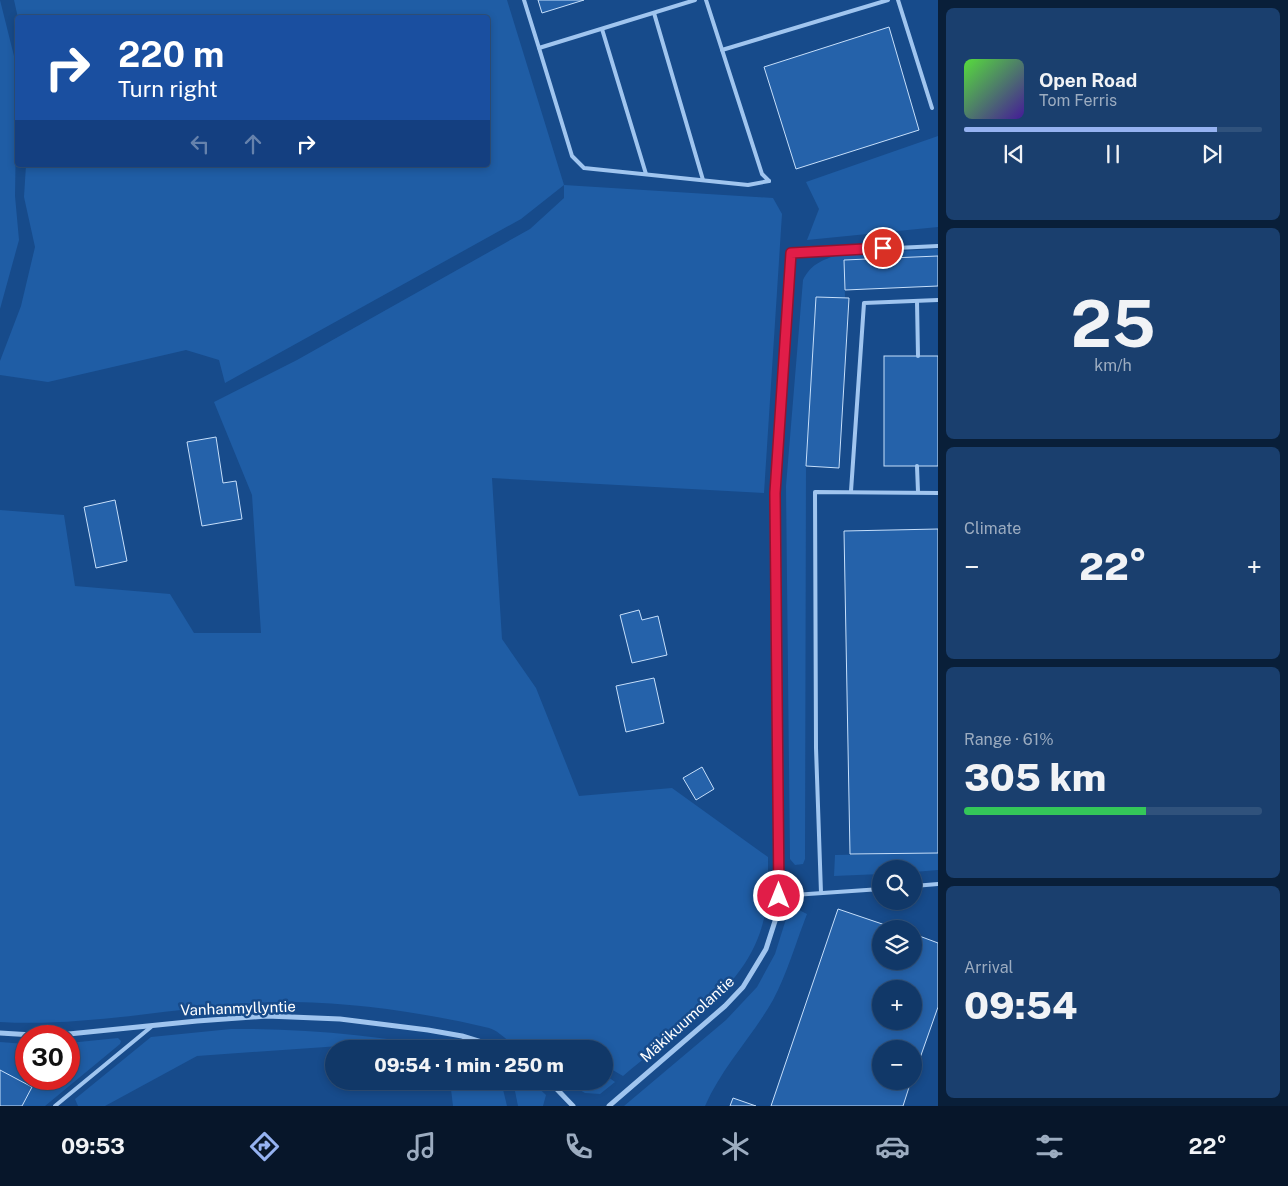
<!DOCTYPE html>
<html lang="en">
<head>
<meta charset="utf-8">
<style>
  body { margin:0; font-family:"Public Sans",sans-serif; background:#1a3f6e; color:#f1f3f6; height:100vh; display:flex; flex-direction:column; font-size:19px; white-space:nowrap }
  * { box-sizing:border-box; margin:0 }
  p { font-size:16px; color:#9cacc0 }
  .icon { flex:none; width:28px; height:28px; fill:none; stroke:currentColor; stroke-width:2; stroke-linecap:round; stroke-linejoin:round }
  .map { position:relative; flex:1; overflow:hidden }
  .panel { display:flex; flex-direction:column; gap:8px; padding:8px; background:#091f39; width:350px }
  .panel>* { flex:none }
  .top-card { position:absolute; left:15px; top:15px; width:475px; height:152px; border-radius:5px; box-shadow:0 2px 8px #0003,0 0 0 1px #30527c; background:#1a4fa0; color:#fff; overflow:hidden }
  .controls { position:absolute; left:872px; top:860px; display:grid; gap:10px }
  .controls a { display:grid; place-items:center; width:50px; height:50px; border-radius:50%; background:#113868; box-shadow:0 2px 8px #0003,0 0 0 1px #30527c; font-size:25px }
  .speed { position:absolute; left:15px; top:1025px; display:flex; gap:10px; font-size:25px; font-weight:700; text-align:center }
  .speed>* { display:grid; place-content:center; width:65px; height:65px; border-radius:50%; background:#113868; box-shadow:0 2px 8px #0003,0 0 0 1px #30527c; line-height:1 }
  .speed .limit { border:8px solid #d22; background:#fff; color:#111 }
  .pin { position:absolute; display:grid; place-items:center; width:42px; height:42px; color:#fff; margin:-21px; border:2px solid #fff; border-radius:50%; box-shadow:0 1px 5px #0007 }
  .me { position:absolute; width:55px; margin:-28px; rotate:0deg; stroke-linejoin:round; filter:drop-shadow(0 0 4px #0008) }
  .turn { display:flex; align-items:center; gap:18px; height:105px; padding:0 20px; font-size:22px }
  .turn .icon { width:65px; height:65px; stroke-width:2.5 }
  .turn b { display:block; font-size:35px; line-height:42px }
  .lanes { display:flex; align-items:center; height:48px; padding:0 20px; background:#0003; justify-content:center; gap:25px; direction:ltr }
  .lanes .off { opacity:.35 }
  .big { font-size:38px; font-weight:800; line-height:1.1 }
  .panel .widget { flex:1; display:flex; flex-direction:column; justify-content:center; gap:8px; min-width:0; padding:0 18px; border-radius:8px; background:#1a3f6e }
  .panel .dial { align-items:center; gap:0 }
  .dial b { font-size:65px; line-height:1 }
  .song { display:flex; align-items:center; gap:15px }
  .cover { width:60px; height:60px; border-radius:8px; background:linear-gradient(135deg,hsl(110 70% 55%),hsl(260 70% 35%)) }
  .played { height:5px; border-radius:2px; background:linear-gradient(90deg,#95b2f1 85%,#30527c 85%) }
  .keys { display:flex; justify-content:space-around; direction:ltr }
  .heat { display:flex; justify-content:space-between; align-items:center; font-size:28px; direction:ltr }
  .charge { height:8px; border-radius:4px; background:linear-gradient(90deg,#34c759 61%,#30527c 0) }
  .trip { position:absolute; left:325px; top:1040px; width:288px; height:50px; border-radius:25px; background:#113868; box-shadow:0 2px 8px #0003,0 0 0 1px #30527c; font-weight:800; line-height:50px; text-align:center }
  .menu { display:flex; height:80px; justify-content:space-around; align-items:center; background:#07162a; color:#9cacc0 }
  .menu .icon { width:35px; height:35px }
  .menu .selected { color:#95b2f1 }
  .menu b { font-size:22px; color:#f1f3f6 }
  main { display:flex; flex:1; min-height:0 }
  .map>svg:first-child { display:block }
  .green { fill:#1f5da5 }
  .building { fill:#2562aa; stroke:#c6dffb; fill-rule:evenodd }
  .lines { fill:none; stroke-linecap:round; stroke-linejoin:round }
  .lane { stroke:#a0c5ef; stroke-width:4 }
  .street { stroke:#a0c5ef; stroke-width:5 }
  .route-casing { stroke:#92132f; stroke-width:12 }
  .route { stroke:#e11d48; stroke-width:9 }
  .labels { text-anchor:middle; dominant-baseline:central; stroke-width:5; stroke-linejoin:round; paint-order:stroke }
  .street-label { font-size:15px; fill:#fff; stroke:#174b8b }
</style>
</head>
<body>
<main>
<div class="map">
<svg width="938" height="1106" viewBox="0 0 938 1106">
  <rect width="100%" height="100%" fill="#174b8b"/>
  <!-- green -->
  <g class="green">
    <polygon points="0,0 17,68 15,196 19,240 0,309"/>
    <path d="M14 0H507L564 185 773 198 782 214 764 493 492 478 502 639 536 688 579 796 672 788 768 857C768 881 769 903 762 926 744 991 672 1034 623 1076L604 1065V1049C578 1049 550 1052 524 1049 511 1047 501 1031 489 1028 426 1013 359 1003 294 1002 196 1001 98 1028 0 1022V510L64 515 75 586 170 594 194 633H261L252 495 214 402 297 360 530 229 564 198V185L521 219 225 383 219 360 186 350 48 382 0 375V361L21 306 35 247 24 197 26 165H488V18H18Z"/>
    <polygon points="938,136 938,227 807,240 819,209 806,182"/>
    <path d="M938 249V256L844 260 845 298 816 297 806 466 805 859 803 864 795 865 790 859 786 486 803 280C811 263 826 258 843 254Z"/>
    <polygon points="938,853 938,870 914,872 914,869 881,869 881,874 834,876 835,855"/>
    <path d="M797 909 807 914C796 942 787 974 773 1000 752 1037 722 1067 705 1106H624L726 1020 757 987 775 954 786 919 792 911Z"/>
    <path d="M231 1029C311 1028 381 1037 459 1049H363L340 1046 197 1056 105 1106H78L75 1099 151 1037Z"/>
    <polygon points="118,1038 121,1041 120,1044 45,1106 0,1106 0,1042 26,1044 26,1079 69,1079 69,1043"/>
    <polygon points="604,1074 615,1082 600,1094 585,1093 573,1086 578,1081 604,1081"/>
    <polygon points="450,1081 501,1081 507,1106 453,1106"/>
    <polygon points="513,1081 531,1081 546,1095 543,1106 518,1106"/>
  </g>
  <!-- building -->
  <g class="building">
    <polygon points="538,0 584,0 542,13"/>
    <polygon points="889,27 919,130 796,169 764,67"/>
    <polygon points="938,256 938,286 845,290 844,260"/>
    <polygon points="816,297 849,298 839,468 806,466"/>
    <rect x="884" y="356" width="54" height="110"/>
    <polygon points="216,437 223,483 236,481 242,519 202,526 187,442"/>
    <polygon points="115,500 127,561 96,568 84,507"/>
    <polygon points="938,529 938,853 850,854 844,531"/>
    <polygon points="639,610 642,620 658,616 667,655 632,663 620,615"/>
    <polygon points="654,678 664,723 626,732 616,686"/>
    <polygon points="702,767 714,789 696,800 683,778"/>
    <path d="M838 909 897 929H881V961H914V934L938 943V1007L914 1075V1049H881V1081H911L903 1106H771ZM881 989H914V1021H881Z"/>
    <polygon points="0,1070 32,1087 22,1106 0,1106"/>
    <polygon points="733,1098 756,1106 730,1106"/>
  </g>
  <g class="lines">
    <!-- lane -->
    <g class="lane">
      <polyline points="524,0 539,48"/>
      <polyline points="695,0 539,48 572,156 584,168 748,185 769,181"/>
      <polyline points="706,0 762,174 769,181"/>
      <polyline points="898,0 932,108"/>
      <polyline points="654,13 703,180"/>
      <polyline points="602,29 646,174"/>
      <polyline points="722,50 888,0"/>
      <polyline points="791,253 938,246"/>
      <polyline points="917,301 918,356"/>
      <polyline points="917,466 918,492"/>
      <polyline points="851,491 864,303 938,300"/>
      <polyline points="914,886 938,884"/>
      <polyline points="821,893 816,748 815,492 938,493"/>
      <polyline points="779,896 881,889"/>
      <polyline points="55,1106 151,1027"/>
    </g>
    <!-- street -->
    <g class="street">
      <polyline points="0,1033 49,1036 197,1021 267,1016 340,1019 428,1030 462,1036 504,1049"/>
      <polyline points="549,1081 573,1106"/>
      <polyline points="609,1106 725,1006 743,987 766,949 776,918 779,896 775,493 791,253"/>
    </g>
  </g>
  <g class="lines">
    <defs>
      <polyline id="route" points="779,896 775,493 791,253 883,248"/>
    </defs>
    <!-- route casing -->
    <use href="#route" class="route-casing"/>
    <!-- route -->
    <use href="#route" class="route"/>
  </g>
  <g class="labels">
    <!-- street labels -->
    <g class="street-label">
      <text transform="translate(238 1008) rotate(-2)">Vanhanmyllyntie</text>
      <text transform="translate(687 1019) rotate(-42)">Mäkikuumolantie</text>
    </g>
  </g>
</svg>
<div class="controls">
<a><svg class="icon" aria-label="search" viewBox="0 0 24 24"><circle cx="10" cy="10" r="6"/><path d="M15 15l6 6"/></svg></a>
<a><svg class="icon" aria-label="layers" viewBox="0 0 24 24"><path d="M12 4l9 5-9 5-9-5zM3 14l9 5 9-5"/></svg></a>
<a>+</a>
<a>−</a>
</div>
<div class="speed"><div class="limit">30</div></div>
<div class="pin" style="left:883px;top:248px;background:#d93025"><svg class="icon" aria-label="arrive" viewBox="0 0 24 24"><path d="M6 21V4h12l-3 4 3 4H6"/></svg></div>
<svg class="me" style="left:779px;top:896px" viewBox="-20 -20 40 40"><circle r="17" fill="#e11d48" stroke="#fff" stroke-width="3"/><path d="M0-11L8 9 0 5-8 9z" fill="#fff"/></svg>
<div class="trip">09:54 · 1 min · 250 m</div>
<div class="top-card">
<div class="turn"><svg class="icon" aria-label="right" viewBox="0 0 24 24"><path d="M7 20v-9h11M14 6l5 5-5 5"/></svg><div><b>220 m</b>Turn right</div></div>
<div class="lanes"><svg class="icon off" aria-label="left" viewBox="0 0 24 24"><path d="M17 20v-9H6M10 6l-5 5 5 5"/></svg><svg class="icon off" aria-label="ahead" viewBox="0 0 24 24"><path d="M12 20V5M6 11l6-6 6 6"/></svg><svg class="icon" aria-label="right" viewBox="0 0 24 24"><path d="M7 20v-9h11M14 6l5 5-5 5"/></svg></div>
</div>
</div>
<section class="panel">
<div class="widget">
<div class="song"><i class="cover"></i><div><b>Open Road</b><p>Tom Ferris</p></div></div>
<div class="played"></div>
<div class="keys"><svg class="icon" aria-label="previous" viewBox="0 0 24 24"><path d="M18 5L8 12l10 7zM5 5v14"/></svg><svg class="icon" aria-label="pause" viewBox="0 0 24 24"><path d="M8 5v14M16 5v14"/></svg><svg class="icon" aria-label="next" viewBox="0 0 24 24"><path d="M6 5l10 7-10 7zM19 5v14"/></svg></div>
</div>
<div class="widget dial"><b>25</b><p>km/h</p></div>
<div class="widget"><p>Climate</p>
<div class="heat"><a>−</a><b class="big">22°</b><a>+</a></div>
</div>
<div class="widget"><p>Range · 61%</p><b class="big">305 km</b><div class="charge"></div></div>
<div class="widget"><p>Arrival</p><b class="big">09:54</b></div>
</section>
</main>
<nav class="menu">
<b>09:53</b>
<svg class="icon selected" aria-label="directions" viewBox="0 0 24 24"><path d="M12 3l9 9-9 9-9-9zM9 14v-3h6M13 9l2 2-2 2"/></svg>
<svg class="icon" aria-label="music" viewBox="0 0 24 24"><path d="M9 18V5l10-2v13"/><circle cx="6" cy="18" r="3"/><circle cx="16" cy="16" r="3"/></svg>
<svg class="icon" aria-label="phone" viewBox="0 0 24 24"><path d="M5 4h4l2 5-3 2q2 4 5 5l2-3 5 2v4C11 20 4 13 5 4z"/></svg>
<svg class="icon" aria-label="climate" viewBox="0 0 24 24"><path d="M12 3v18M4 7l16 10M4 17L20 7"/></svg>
<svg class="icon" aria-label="car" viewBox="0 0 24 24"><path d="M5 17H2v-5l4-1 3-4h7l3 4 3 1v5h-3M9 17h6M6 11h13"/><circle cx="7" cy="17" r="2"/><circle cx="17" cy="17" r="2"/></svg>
<svg class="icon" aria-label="filters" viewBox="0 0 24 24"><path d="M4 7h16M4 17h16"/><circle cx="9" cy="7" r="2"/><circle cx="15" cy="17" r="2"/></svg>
<b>22°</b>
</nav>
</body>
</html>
